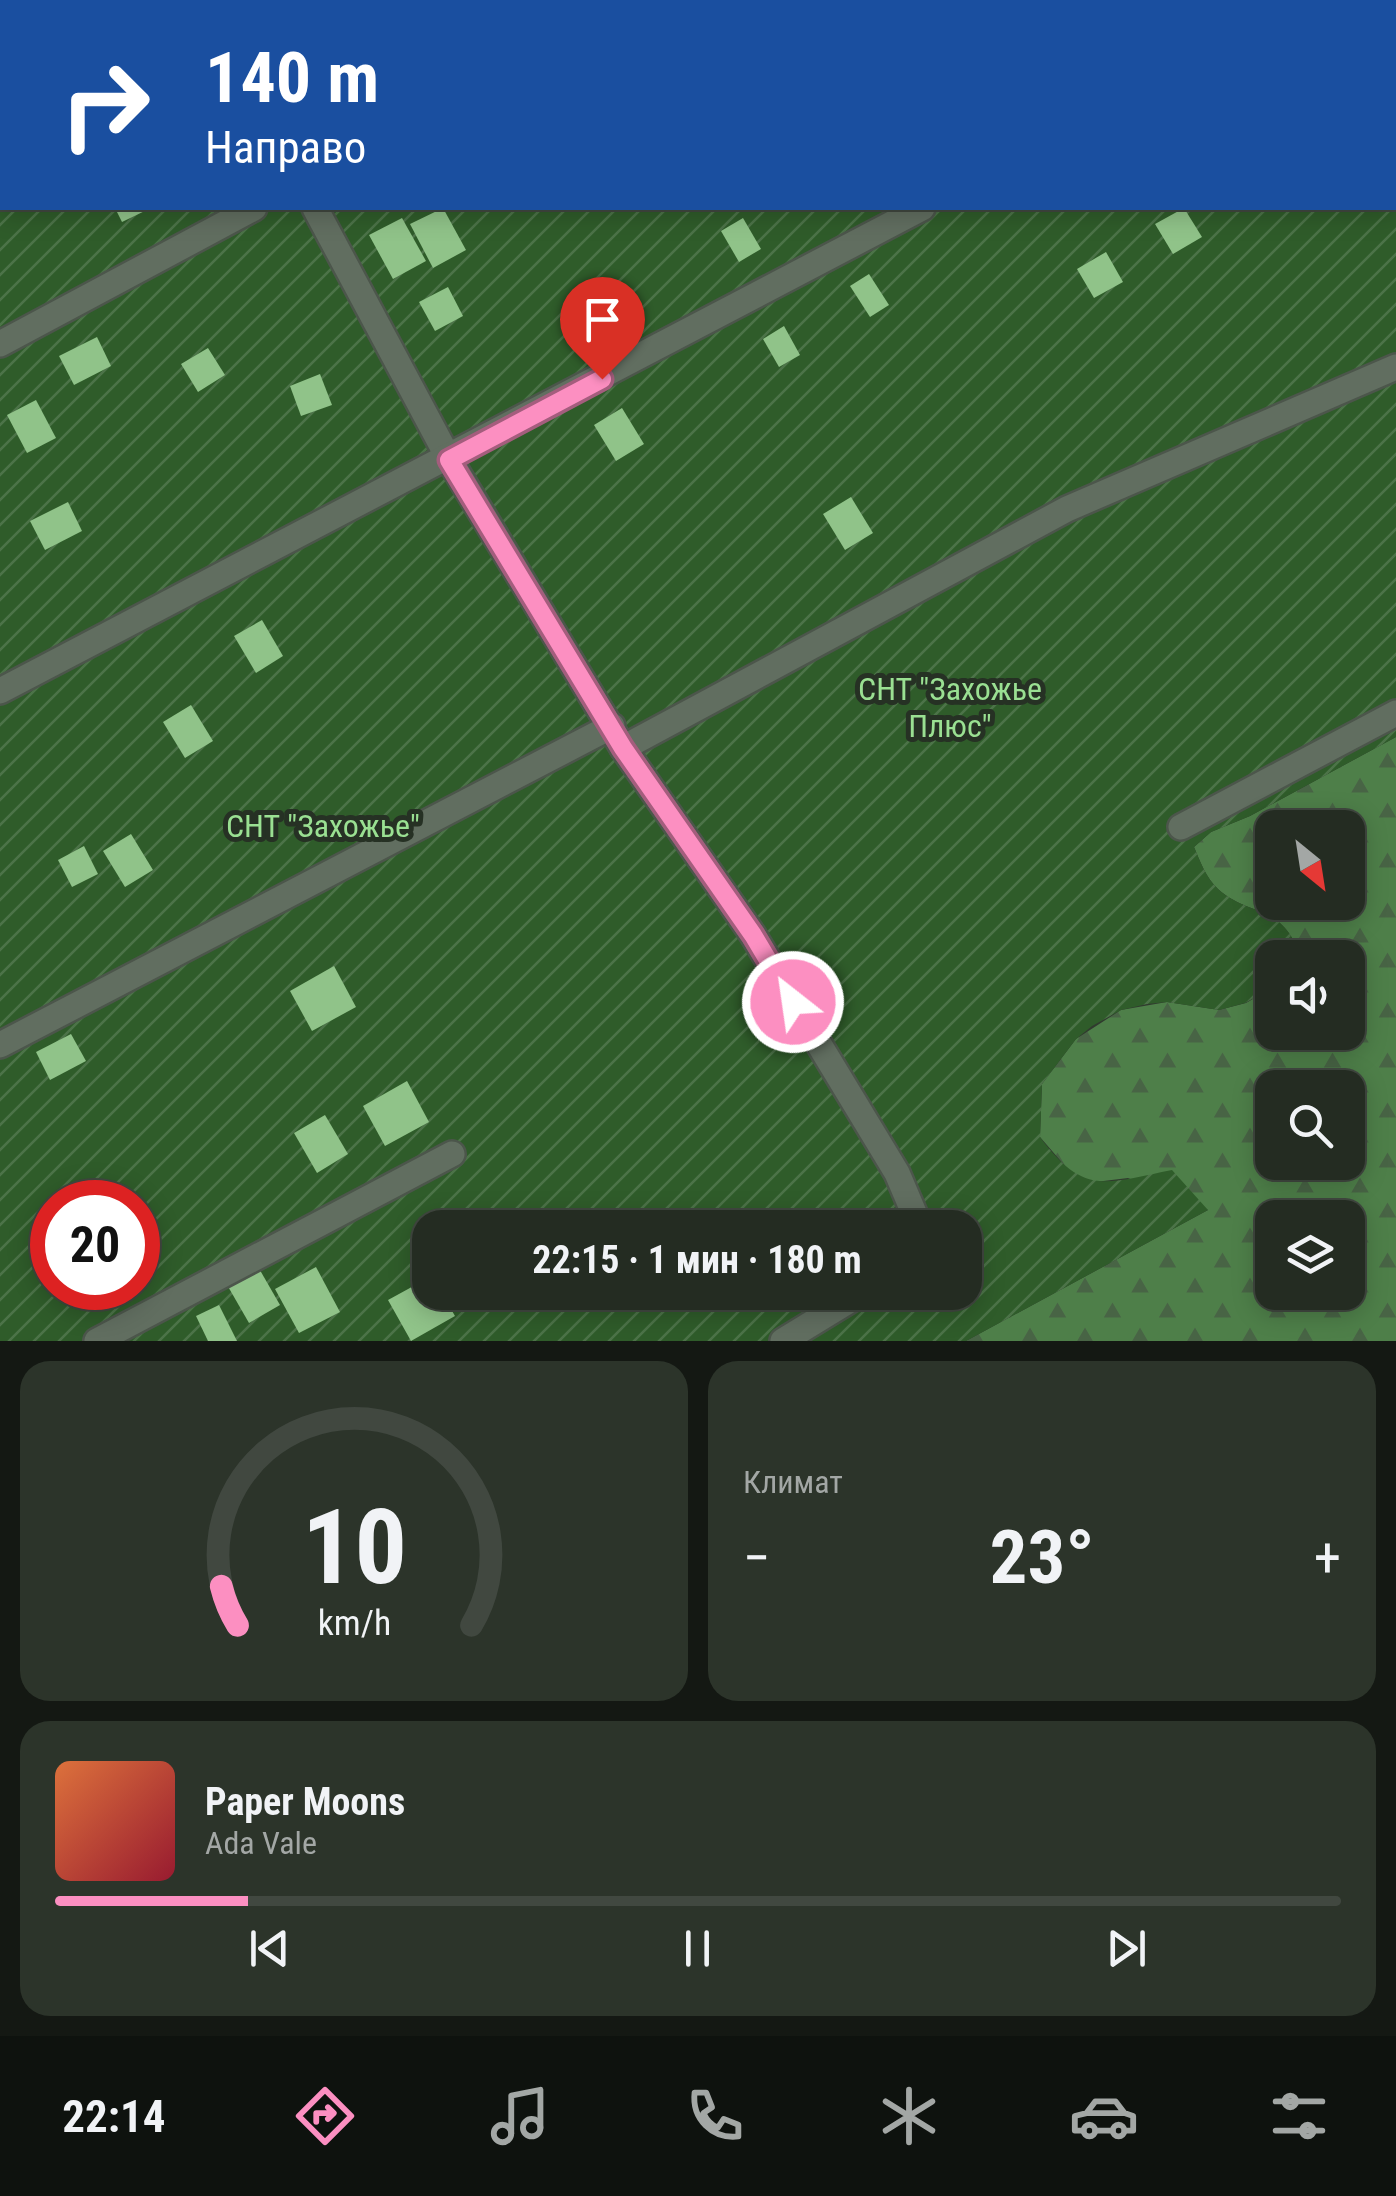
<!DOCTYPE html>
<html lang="ru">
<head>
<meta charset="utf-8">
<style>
  body { margin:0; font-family:"Roboto Condensed",sans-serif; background:#2c342a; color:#f1f3f6; height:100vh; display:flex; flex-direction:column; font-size:38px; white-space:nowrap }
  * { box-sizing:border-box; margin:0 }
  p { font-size:32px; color:#a3a7a5 }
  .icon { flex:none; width:55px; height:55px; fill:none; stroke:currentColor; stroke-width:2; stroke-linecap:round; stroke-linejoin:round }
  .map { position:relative; height:1341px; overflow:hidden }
  .details { display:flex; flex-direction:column; gap:20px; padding:20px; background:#141813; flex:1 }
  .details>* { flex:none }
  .top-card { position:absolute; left:0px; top:0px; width:1398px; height:210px; box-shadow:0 5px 25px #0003,0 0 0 2px #414840; background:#1a4fa0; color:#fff; overflow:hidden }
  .needle { width:65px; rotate:150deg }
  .tools { position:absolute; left:1255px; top:810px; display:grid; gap:20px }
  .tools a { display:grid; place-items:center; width:110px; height:110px; border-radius:20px; background:#242c22; box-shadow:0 5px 25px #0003,0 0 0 2px #414840; font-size:50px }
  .speed { position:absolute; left:30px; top:1180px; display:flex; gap:20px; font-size:50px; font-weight:700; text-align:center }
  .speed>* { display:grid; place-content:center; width:130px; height:130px; border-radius:50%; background:#242c22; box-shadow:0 5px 25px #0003,0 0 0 2px #414840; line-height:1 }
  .speed .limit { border:15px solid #d22; background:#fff; color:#111 }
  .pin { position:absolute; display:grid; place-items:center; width:85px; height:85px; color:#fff; margin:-102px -42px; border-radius:50% 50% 50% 0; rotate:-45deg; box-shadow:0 0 10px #0007 }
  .pin .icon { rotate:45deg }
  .me { position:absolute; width:110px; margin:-55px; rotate:330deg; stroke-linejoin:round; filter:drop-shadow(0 0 8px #0008) }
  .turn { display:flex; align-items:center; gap:35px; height:210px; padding:0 40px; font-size:45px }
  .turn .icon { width:130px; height:130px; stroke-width:2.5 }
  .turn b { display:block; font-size:70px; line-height:85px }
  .big { font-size:75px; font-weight:700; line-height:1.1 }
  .details .card { flex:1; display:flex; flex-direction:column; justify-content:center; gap:15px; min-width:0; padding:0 35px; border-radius:30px; background:#2c342a }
  .details .dial { align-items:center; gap:0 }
  .dial svg { height:260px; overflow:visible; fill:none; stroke:#414840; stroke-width:7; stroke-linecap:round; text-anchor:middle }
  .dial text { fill:#f1f3f6; stroke:none }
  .song { display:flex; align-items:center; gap:30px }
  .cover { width:120px; height:120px; border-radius:15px; background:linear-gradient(135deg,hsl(20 70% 55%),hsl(350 70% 35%)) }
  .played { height:10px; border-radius:5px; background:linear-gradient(90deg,#fc8fc1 15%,#414840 15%) }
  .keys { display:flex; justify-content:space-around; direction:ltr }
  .heat { display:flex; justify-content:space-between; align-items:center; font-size:55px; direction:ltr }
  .details .tiles { flex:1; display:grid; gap:20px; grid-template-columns:1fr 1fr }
  .card:last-child { grid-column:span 2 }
  .trip { position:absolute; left:412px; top:1210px; width:570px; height:100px; border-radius:30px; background:#242c22; box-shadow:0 5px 25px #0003,0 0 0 2px #414840; font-weight:700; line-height:100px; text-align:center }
  .tabs { display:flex; height:160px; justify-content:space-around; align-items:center; background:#0e120e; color:#a3a7a5 }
  .tabs .icon { width:70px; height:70px }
  .tabs .current { color:#fc8fc1 }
  .tabs b { font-size:45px; color:#f1f3f6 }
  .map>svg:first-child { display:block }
  .forest { fill:url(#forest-firs); fill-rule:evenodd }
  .garden { fill:url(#garden-furrows); fill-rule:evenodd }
  .building { fill:#90c389 }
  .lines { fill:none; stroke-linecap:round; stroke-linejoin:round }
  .minor-casing { stroke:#4c564b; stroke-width:30 }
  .minor { stroke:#616e60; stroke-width:25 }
  .route-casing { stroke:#a45d7d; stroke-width:25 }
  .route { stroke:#fc8fc1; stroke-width:18 }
  .labels { text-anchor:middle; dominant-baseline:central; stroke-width:10; stroke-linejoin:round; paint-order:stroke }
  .park-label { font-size:32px; fill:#9ae092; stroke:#263124 }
</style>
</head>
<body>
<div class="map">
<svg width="1396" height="1341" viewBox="0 0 1396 1341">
  <defs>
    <pattern id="forest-firs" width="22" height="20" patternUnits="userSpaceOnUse" patternTransform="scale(2.5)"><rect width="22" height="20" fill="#4e7f49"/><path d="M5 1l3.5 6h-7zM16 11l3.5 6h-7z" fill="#486445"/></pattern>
    <pattern id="garden-furrows" width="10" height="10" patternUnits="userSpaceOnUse" patternTransform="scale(2.5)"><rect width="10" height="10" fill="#2f5c2a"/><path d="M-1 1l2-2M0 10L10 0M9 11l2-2" fill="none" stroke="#4c7348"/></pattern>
  </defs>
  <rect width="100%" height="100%" fill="#303b2e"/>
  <!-- forest -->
  <path class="forest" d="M1396 737V1341H966L1208 1210 1128 1178 1095 1182 1072 1174 1040 1137 1042 1084 1076 1039 1121 1010 1167 1002 1219 1010 1246 1003 1272 988V1032H1348V958L1301 957C1280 901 1252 919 1218 889 1206 878 1200 861 1194 847L1211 832 1250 816ZM1272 828H1348V902H1272ZM1272 1088H1348V1162H1272ZM1272 1218H1348V1292H1272Z"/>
  <!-- garden -->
  <path class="garden" d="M0 0H1396V737L1250 816 1211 832 1194 847C1200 861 1206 878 1218 889 1252 919 1280 901 1301 957L1272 958V988L1245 1003 1219 1010 1167 1002 1147 1004 1121 1010 1092 1026 1076 1039 1042 1084 1040 1137C1084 1197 1106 1183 1172 1170L1208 1210 966 1341H0ZM2 2H1395V208H2ZM52 1202H138V1288H52ZM430 1228H965V1292H430Z"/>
  <!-- building -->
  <g class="building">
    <polygon points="115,208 151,208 122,222"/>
    <polygon points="443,208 466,250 433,268 410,224"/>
    <polygon points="1184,208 1202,237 1173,254 1155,224"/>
    <polygon points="402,218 426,261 393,279 369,235"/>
    <polygon points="743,218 761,249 739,262 721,231"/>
    <polygon points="1106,252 1123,282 1094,298 1077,269"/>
    <polygon points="869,274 889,305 870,317 850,286"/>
    <polygon points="448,287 463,316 435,331 419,302"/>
    <polygon points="784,326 800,355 779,367 763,339"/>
    <polygon points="97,337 111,366 74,385 59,356"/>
    <polygon points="208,348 225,375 198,392 181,364"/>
    <polygon points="320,374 332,405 301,416 290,386"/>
    <polygon points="36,400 56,438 27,453 7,415"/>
    <polygon points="622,408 644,444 616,461 594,425"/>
    <polygon points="851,497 873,533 845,550 823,514"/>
    <polygon points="68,502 82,531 45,550 30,521"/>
    <polygon points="262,620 283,656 256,673 234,636"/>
    <polygon points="191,705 213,741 185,758 163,722"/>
    <polygon points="131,834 153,870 125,887 103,851"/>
    <polygon points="84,846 98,874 72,887 58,860"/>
    <polygon points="334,966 356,1007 312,1031 290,991"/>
    <polygon points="71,1034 86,1061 50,1080 36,1052"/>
    <polygon points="407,1081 429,1122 385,1146 363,1106"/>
    <polygon points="325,1115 348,1154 317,1173 294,1133"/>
    <polygon points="257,1265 280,1305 249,1323 226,1283"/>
    <polygon points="316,1267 340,1312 299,1333 275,1289"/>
    <polygon points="430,1277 430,1292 441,1292 455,1316 411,1341 388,1300"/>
    <polygon points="219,1305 237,1341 208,1341 196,1316"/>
  </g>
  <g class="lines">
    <defs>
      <g id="minor">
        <polyline points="200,0 201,2"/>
        <polyline points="634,2 639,0"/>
        <polyline points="1274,2 1278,0"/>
        <polyline points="315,208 449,459 623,748 753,935 897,1173 914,1213 914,1228"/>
        <polyline points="0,344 254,208"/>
        <polyline points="0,691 922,208"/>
        <polyline points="623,748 1067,509 1396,367"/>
        <polyline points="1181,827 1396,713"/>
        <polyline points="0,1045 612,726"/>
        <polyline points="97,1341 452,1154"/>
        <polyline points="783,1341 863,1292"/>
      </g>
    </defs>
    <!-- minor casing -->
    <use href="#minor" class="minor-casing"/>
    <!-- minor -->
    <use href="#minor" class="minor"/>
  </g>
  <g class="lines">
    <defs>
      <polyline id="route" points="602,379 449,460 623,748 753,935 793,1002"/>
    </defs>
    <!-- route casing -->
    <use href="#route" class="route-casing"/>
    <!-- route -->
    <use href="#route" class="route"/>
  </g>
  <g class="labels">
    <!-- park labels -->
    <g class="park-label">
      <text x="950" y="689">СНТ "Захожье<tspan x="950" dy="37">Плюс"</tspan></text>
      <text x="323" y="826">СНТ "Захожье"</text>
    </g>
  </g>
</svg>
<div class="tools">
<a><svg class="needle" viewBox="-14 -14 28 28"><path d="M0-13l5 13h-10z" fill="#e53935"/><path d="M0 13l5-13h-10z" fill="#a3a7a5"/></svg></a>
<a><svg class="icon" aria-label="sound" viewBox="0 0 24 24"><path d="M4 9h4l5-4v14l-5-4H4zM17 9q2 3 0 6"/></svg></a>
<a><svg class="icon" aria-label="search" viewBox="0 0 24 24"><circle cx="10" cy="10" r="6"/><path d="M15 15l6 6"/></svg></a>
<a><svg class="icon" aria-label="layers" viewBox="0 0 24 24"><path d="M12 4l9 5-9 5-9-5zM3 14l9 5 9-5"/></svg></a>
</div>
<div class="speed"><div class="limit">20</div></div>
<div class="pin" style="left:602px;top:379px;background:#d93025"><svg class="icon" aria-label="arrive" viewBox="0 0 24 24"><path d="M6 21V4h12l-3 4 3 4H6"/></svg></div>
<svg class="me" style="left:793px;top:1002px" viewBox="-20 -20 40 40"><circle r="17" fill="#fc8fc1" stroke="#fff" stroke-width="3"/><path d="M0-11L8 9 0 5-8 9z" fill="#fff"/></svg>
<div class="trip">22:15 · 1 мин · 180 m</div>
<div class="top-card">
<div class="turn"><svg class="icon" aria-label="right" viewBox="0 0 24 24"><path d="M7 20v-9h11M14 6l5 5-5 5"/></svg><div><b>140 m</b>Направо</div></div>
</div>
</div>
<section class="details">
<div class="tiles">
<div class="card dial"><svg viewBox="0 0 100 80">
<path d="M14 69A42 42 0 1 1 86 69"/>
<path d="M14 69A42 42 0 0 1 9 57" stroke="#fc8fc1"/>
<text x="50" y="56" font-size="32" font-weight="700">10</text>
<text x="50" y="72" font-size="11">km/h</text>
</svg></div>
<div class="card"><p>Климат</p>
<div class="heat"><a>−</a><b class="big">23°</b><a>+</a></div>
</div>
<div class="card">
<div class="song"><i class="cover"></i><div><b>Paper Moons</b><p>Ada Vale</p></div></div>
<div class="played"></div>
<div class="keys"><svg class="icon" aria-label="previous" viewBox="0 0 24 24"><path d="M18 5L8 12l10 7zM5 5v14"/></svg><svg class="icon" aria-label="pause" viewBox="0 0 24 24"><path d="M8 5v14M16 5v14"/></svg><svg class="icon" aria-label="next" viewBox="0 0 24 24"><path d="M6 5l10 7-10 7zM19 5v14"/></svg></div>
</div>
</div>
</section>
<nav class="tabs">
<b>22:14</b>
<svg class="icon current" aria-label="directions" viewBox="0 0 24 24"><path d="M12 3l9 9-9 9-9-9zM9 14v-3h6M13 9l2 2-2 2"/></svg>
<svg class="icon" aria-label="music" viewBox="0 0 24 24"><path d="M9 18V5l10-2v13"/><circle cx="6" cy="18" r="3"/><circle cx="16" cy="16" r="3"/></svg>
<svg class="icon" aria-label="phone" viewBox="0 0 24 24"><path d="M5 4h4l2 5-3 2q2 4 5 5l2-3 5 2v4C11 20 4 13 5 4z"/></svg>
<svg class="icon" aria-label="climate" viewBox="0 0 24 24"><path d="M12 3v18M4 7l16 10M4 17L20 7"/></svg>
<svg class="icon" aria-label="car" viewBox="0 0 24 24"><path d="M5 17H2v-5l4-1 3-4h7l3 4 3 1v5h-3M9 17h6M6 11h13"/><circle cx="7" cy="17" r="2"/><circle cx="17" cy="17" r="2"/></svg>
<svg class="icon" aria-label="filters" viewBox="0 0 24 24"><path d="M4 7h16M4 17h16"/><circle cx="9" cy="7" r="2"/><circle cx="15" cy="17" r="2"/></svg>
</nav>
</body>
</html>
